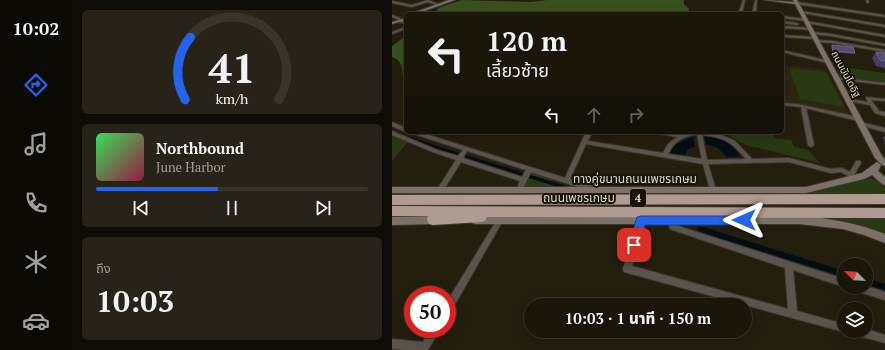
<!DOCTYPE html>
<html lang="th">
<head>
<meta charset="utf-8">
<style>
  body { margin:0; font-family:"PT Serif","Noto Sans Thai",serif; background:#272318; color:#f1f3f6; height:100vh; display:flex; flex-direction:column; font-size:15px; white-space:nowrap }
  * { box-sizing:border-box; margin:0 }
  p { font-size:13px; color:#9f9f9c }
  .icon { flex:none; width:22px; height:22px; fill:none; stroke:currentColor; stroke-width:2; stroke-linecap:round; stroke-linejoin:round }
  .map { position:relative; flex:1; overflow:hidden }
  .details { display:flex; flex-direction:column; gap:10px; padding:10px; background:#0e0c06; width:320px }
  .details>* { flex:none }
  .hud { position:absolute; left:12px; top:12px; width:380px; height:122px; border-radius:6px; box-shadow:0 4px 16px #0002,0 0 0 1px #38352b; background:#1a160a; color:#f1f3f6; overflow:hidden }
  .needle { width:26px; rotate:294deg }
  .controls { position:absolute; left:445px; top:258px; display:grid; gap:8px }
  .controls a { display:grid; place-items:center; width:36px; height:36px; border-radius:50%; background:#1a160a; box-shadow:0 4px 16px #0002,0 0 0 1px #38352b; font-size:20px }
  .speed { position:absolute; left:12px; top:286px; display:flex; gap:8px; font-size:20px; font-weight:700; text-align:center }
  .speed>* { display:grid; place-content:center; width:52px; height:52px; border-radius:50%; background:#1a160a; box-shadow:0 4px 16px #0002,0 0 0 1px #38352b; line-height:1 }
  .speed .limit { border:6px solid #d22; background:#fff; color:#111 }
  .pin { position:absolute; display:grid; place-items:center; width:34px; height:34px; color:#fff; margin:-17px; border-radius:8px; box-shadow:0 2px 6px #0006 }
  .me { position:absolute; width:44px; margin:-22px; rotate:270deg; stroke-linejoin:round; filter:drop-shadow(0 0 3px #0008) }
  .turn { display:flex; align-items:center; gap:14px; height:84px; padding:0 16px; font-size:18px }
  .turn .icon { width:52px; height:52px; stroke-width:2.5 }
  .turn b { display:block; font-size:28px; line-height:34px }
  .lanes { display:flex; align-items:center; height:38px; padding:0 16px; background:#0003; justify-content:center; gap:20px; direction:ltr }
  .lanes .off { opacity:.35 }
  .big { font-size:30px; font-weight:800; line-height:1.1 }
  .details .tile { flex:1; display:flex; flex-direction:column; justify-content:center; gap:6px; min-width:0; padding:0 14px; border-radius:6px; background:#272318 }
  .details .dial { align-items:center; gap:0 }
  .dial svg { height:104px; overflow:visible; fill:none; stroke:#38352b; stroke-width:7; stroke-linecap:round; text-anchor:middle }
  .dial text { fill:#f1f3f6; stroke:none }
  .song { display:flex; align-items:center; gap:12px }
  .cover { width:48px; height:48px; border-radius:6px; background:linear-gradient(135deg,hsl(130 70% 55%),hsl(340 70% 35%)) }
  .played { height:4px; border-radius:2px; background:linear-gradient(90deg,#2563eb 45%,#38352b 45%) }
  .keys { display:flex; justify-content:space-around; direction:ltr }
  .trip { position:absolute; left:132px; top:298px; width:228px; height:40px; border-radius:20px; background:#1a160a; box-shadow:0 4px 16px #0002,0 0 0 1px #38352b; font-weight:800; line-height:40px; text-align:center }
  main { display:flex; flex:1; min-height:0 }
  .tab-bar { display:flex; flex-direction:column; width:72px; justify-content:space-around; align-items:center; background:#0a0904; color:#9f9f9c }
  .tab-bar .icon { width:28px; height:28px }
  .tab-bar .on { color:#2563eb }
  .tab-bar b { font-size:18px; color:#f1f3f6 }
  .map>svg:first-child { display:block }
  .built { fill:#2e2610 }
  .green { fill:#283913 }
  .forest { fill:#3a501e }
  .water { fill:#000f15 }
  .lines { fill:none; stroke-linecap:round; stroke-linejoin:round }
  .canal { fill:#000f15; fill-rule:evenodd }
  .street-casing { stroke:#3d3829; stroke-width:2 }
  .secondary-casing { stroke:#3d3829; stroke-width:2 }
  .highway-casing { stroke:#3d3829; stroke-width:2 }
  .street { fill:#5b534e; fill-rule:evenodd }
  .secondary { fill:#7d7069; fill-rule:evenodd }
  .highway { fill:#af9b91; fill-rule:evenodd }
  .wall { fill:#463d68 }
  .building { fill:#564d73; stroke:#6b6381 }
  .route { fill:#2563eb; stroke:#184099 }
  .labels { text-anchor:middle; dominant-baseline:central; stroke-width:4; stroke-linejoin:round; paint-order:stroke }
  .far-street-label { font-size:10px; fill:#dbd8ce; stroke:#1a1406 }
  .shield { fill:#1a1406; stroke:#a19d92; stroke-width:1 }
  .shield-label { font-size:11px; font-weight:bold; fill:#dbd8ce }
  .street-label { font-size:12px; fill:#dbd8ce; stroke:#1a1406 }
</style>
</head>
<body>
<main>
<nav class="tab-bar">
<b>10:02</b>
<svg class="icon on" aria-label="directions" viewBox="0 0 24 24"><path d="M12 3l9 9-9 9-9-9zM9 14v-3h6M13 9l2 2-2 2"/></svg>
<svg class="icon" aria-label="music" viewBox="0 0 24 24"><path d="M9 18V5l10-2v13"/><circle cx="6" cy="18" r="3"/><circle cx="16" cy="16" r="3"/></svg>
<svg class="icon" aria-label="phone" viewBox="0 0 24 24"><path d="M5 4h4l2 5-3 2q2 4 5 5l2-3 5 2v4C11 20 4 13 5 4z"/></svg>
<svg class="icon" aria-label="climate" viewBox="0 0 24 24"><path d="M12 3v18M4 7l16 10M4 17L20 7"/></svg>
<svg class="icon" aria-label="car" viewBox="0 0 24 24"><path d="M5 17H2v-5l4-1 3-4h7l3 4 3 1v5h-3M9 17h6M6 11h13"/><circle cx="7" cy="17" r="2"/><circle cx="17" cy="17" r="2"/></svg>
</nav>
<section class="details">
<div class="tile dial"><svg viewBox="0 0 100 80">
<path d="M14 69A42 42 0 1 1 86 69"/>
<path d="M14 69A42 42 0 0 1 18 21" stroke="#2563eb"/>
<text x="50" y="56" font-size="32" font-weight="700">41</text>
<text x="50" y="72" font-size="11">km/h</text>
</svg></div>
<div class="tile">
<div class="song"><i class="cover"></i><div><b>Northbound</b><p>June Harbor</p></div></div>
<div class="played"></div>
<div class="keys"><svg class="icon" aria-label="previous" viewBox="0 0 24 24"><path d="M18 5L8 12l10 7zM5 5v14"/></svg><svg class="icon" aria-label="pause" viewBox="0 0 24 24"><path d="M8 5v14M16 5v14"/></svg><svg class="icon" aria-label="next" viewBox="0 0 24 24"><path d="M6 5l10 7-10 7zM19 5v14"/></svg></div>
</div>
<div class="tile"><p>ถึง</p><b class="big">10:03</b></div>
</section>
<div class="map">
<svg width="493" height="350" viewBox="0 0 493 350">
  <rect width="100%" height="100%" fill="#231e0e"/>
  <!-- built -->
  <polygon class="built" points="390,65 433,69 459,116 400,103 390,102"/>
  <!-- green -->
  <g class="green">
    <polygon points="443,66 493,73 493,84 446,77 445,73 447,72"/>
    <polygon points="397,68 434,72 452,107 408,99"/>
    <polygon points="331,132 381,132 383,138 399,140 402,147 416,150 428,163 354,145"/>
    <polygon points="0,136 16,142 0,161"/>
    <polygon points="138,172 175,186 130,187"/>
    <polygon points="478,178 493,186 493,193 366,194 410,192"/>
    <polygon points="493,216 493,236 397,218"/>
  </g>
  <!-- forest -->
  <g class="forest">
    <polygon points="70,0 138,2 156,0 292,0 292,4 297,9 296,14 43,14 46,8"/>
    <path d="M14 36V78L11 77C10 68 10 60 0 57V46Z"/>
  </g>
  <!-- water -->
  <g class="water">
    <path d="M312 135C327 137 341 142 348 157H335L326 148 314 144Z"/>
    <polygon points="301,137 303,146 295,150 294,155 278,153 282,145"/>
  </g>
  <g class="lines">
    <!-- canal -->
    <g class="canal">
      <polygon points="0,131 64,152 172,185 174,186 175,187 174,188 172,189 60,154 0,134"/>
      <polygon points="308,226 452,271 452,277 308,232 306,231 305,229 306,227"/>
      <polygon points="474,278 493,284 493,290 474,284"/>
    </g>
    <defs>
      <g id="street">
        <polygon points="36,0 48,5 47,6 36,2 20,7 0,3 0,1 20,5"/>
        <polygon points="351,0 353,0 350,14 346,14"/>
        <polygon points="363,0 365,0 364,14 360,14"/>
        <polygon points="474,0 476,0 477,2 475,3"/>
        <polygon points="405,2 492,15 493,17 404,4"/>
        <polygon points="409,11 493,25 493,27 410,13"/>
        <polygon points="0,15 8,18 9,19 7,20 0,17"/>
        <polygon points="390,16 414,19 416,20 414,21 390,18"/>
        <polygon points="7,20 14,22 14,24 7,22"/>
        <polygon points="390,21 405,23 407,24 405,25 390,23"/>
        <polygon points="414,21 493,35 493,37 415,23 414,23"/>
        <polygon points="390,26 419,28 421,29 419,30 390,28"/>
        <polygon points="14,27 14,29 0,34 0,32"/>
        <polygon points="421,32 439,34 493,44 493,46 439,36 420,34 420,32"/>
        <polygon points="390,35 424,37 426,38 424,39 390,37"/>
        <polygon points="424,40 441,41 493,50 493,52 441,43 425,42 423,41"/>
        <polygon points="390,50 437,61 438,62 436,63 390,52"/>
        <polygon points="442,77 493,83 493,85 444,79 442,79"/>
        <polygon points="474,97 493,99 493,101 479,100 487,111 493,112 493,116 483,113 478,105 456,101 454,100 456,99 476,102 474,98"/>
        <polygon points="390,103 405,104 466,117 468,119 466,121 414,108 422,145 419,147 416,145 409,107 390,105"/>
        <polygon points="0,122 14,128 14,132 0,126"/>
        <polygon points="469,122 493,128 493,132 467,125 467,123"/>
        <path d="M0 131 45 150 66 156 71 150 19 133 18 132H27L173 178 194 132H200L196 141 271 153 276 144 285 137 268 134 265 132H278L291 134 300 132H315L327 134 343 141 360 159 397 158 439 169 450 168 458 172 464 161H468L469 163 462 175 466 178 465 180H463L449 172 439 173 397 162 316 164 324 190 323 192H319L318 190 311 164 194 144 178 179 203 187 204 189 203 191 201 192 139 172 129 192H125L124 190 128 181 69 162 50 192H46L45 190 64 160 41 152 0 135ZM301 135H305L310 159 276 154C282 142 288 138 301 135ZM310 135C332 137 340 142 354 159L315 160ZM75 151 134 170 130 177 71 158Z"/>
        <polygon points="108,217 110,218 111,220 110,222 58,313 55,314 55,302 106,218"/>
        <polygon points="249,217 251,218 252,220 240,266 396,309 393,268 278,229 276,220 277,218 279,217 281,218 283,225 452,279 452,287 401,270 405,311 452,324 452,331 455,331 452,332 232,272 231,269 246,220 247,218"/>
        <polygon points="474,286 493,292 493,300 464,291 461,290 460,287 474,287"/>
        <polygon points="39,329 48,329 36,350 16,350 0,349 0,339 31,342"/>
        <polygon points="474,329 493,335 493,343 464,335 461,334 460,331 474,331"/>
      </g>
      <g id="secondary">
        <polygon points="57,0 63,0 24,14 18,14"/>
        <polygon points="372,0 402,2 401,0 405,0 490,156 493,159 493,166 490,165 483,158 403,4"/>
        <polygon points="14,18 14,20 0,24 0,22"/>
        <polygon points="485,162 489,165 486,171 493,177 493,185 490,184 480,175 472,179 414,193 0,193 0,187 414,187 470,173"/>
        <polygon points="45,216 48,217 50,220 48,223 45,224 0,225 0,217"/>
        <path d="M83 216H407C437 218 465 223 493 234V243L472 235 451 229 407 224H83L80 223 78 220 80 217Z"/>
      </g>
      <g id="highway">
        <polygon points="493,194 493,204 0,205 0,195"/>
        <polygon points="0,206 493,208 493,218 95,217 93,221 89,222 41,225 37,224 35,220 36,216 0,216"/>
      </g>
    </defs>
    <!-- street casing -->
    <use href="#street" class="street-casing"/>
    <!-- secondary casing -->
    <use href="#secondary" class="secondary-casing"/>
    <!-- highway casing -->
    <use href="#highway" class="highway-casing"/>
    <!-- street -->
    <use href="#street" class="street"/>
    <!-- secondary -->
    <use href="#secondary" class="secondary"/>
    <!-- highway -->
    <use href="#highway" class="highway"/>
  </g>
  <!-- wall -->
  <g class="wall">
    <polygon points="440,45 463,53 462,54 441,52 439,47"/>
    <polygon points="484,52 493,53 493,68 484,66 480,58"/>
    <polygon points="493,136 493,143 491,138"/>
  </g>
  <!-- building -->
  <g class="building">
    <polygon points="440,45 461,47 463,53 441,51"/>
    <polygon points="484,52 493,53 493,61 488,60"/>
  </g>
  <!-- route -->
  <polygon class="route" points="249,216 352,216 355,217 357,220 355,223 352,225 253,225 246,248 242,250 238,248 237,245 244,220 245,217"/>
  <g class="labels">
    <!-- far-street labels -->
    <g class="far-street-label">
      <text transform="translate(454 74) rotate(62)">ถนนบันไดอิฐ</text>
    </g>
    <!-- shield labels -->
    <rect class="shield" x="238" y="189" width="16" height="18" rx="3"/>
    <g class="shield-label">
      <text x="246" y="198">4</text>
    </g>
    <!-- street labels -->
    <g class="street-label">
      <text x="243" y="178">ทางคู่ขนานถนนเพชรเกษม</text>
      <text x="187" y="197">ถนนเพชรเกษม</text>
    </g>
  </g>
</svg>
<div class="controls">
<a><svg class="needle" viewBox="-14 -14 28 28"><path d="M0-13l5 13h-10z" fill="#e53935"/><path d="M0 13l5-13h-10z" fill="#9f9f9c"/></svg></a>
<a><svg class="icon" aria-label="layers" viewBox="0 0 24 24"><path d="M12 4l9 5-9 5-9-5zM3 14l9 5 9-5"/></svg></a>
</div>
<div class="speed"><div class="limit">50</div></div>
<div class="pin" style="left:242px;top:245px;background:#d93025"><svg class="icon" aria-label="arrive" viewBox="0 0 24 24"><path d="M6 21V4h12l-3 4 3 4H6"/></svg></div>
<svg class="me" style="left:352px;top:220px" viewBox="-20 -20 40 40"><path d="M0-17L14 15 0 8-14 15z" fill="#2563eb" stroke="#fff" stroke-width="4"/></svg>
<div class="trip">10:03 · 1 นาที · 150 m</div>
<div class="hud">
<div class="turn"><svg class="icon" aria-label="left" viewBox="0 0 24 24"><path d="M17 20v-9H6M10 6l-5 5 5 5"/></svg><div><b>120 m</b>เลี้ยวซ้าย</div></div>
<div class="lanes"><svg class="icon" aria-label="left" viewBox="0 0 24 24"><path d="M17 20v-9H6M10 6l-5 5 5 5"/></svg><svg class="icon off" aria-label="ahead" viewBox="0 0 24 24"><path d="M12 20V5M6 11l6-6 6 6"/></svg><svg class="icon off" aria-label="right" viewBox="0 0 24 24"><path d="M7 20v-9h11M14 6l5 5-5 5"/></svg></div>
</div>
</div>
</main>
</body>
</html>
